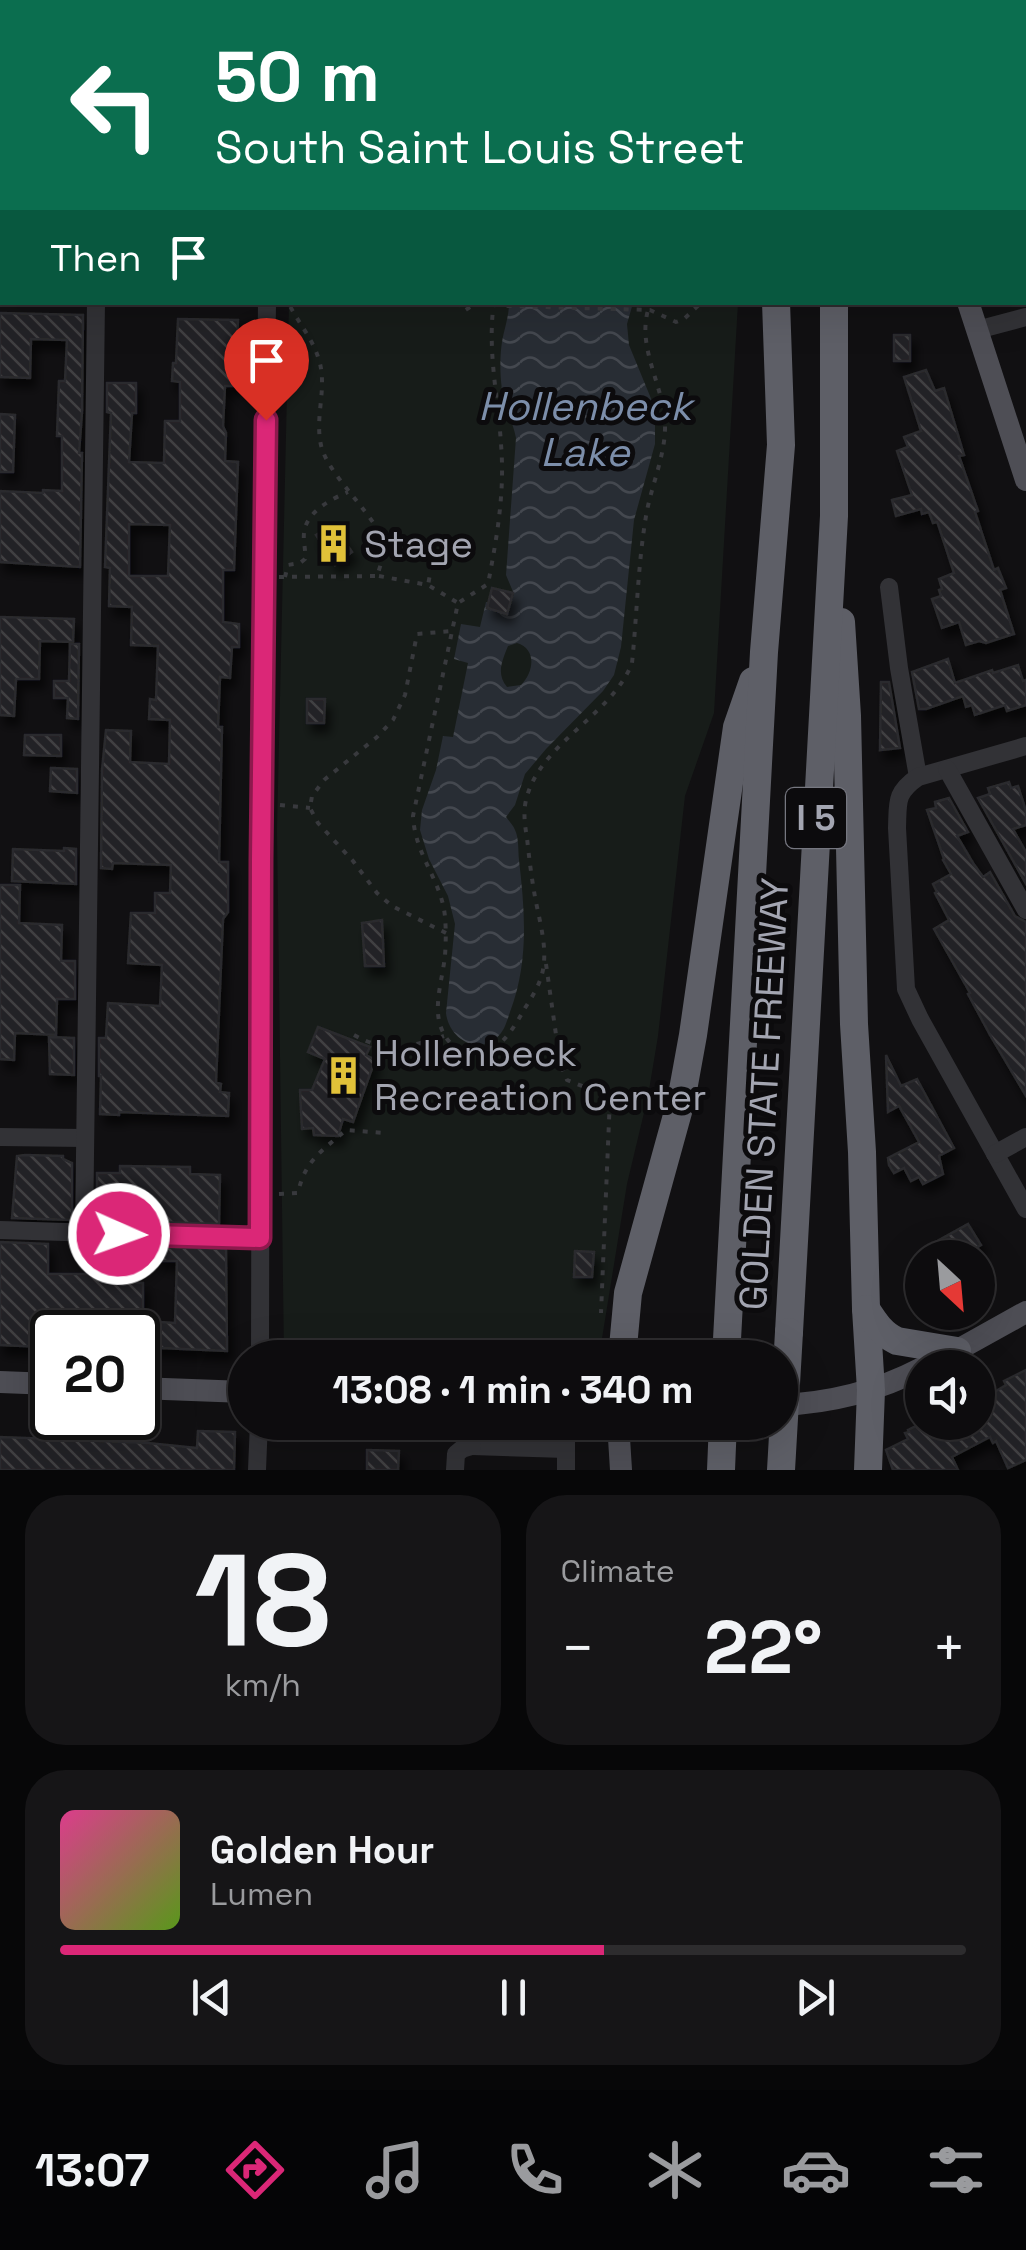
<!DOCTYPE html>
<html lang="en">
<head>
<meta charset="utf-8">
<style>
  body { margin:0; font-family:"Space Grotesk",sans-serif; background:#161517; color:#f1f3f6; height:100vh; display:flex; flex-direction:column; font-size:38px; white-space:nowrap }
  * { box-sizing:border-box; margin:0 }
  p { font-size:32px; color:#9a9b9e }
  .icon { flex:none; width:55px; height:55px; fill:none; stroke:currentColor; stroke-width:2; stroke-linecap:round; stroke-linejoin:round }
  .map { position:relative; height:1470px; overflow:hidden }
  .sheet { display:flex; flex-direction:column; gap:25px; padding:25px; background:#070708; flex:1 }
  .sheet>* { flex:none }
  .guide { position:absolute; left:0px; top:0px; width:1028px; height:305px; box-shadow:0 10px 40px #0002,0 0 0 2px #2d2c2e; background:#0b6e4f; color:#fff; overflow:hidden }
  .needle { width:65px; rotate:154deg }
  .tools { position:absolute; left:905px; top:1240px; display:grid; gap:20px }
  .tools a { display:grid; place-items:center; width:90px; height:90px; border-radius:50%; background:#0d0c0e; box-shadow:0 10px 40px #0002,0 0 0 2px #2d2c2e; font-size:50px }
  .speed { position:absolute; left:30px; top:1310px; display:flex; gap:20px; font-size:50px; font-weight:700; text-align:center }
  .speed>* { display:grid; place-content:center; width:130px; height:130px; border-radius:50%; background:#0d0c0e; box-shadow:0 10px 40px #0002,0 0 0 2px #2d2c2e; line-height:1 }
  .speed .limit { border:5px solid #111; border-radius:15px; background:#fff; color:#111 }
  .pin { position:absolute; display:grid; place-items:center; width:85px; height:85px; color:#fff; margin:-102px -42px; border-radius:50% 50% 50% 0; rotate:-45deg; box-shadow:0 0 10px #0007 }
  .pin .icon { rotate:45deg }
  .me { position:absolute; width:110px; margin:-55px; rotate:92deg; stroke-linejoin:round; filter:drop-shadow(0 0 8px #0008) }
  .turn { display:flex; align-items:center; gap:35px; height:210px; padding:0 50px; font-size:45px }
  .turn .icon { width:130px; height:130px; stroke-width:2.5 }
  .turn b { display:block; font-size:70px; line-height:85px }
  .then { display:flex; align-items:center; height:95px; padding:0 50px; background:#0003; gap:20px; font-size:38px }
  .big { font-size:75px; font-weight:700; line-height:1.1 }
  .sheet .tile { flex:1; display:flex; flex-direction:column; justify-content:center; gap:15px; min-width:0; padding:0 35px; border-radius:40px; background:#161517 }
  .sheet .dial { align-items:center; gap:0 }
  .dial b { font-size:130px; line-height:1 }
  .song { display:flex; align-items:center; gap:30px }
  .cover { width:120px; height:120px; border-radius:15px; background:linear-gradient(135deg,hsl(330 70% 55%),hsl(90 70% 35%)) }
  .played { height:10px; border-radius:5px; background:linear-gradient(90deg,#db2777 60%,#2d2c2e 60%) }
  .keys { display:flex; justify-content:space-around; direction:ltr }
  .heat { display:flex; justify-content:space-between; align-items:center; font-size:55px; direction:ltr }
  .sheet .tiles { flex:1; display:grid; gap:25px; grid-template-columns:1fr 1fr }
  .tile:last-child { grid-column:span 2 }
  .trip { position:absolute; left:228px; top:1340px; width:570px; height:100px; border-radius:50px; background:#0d0c0e; box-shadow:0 10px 40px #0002,0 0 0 2px #2d2c2e; font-weight:700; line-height:100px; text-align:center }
  .tab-bar { display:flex; height:160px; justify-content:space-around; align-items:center; background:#050506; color:#9a9b9e }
  .tab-bar .icon { width:70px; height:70px }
  .tab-bar .selected { color:#db2777 }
  .tab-bar b { font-size:45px; color:#f1f3f6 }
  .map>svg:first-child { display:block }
  .green { fill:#171c19 }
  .water { fill:url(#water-waves); fill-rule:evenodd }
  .building { fill:url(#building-back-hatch); stroke:#2b2b2d; stroke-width:2.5; fill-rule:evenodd; filter:url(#shadow) }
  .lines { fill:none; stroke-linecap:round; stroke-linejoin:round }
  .path { stroke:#38393d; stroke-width:4; stroke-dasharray:5 8; stroke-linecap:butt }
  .minor { stroke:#323236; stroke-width:18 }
  .major { stroke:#4e4e55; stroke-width:22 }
  .highway { stroke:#5e5f67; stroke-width:28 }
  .highway-bridge { stroke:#5e5f67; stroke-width:28 }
  .route-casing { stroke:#8e194d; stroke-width:25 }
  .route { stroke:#db2777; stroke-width:18 }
  .labels { text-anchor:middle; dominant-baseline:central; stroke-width:10; stroke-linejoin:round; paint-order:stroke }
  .shield { fill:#0c0b0d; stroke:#767780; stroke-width:2.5 }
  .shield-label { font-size:35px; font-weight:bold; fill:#a3a5b1 }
  .poi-label { font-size:38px; fill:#a3a5b1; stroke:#0c0b0d; text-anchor:start }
  .street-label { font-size:38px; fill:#a3a5b1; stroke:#0c0b0d }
  .water-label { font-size:40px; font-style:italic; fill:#7c8eaa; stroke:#0c0b0d }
</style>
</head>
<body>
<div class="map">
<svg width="1026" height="1470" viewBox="0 0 1026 1470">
  <defs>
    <pattern id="water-waves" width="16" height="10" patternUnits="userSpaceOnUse" patternTransform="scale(2.5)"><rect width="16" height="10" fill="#282d34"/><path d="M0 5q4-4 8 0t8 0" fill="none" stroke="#44484f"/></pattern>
    <pattern id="building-back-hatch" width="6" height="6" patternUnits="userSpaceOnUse" patternTransform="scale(2.5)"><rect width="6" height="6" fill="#242326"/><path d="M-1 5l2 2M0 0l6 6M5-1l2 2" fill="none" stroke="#414043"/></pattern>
    <filter id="shadow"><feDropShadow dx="5" dy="9" stdDeviation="5" flood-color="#0009"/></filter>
  </defs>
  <rect width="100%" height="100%" fill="#111012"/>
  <!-- green -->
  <g class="green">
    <polygon points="296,0 782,0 785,2 296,2"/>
    <polygon points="289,303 738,303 714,713 685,796 658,1036 648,1096 627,1184 599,1357 284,1357 277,830"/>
  </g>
  <!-- water -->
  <path class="water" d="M509 303H633L627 324 629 345 652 401 655 422V444L634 520 621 647 614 675 603 691 546 749 525 774 515 805 506 817C509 821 513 825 515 830 519 838 518 851 519 860 525 912 529 962 510 1012 508 1018 505 1028 501 1033 481 1058 449 1040 446 1013L455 924 448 896 429 859 420 830 422 810 436 770 443 736 453 737 468 663 454 659 461 624 480 627 486 602H488L487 609 508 614 514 594 506 575 516 438C514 427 510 418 506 407 500 389 499 361 502 342 504 329 509 317 509 303ZM517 643C537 649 534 672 521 685L507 687C496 674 502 661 508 646Z"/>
  <!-- building -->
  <g class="building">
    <polygon points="0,313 83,315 82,412 79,453 82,453 80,567 0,562 0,491 43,493 43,490 62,491 62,436 57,436 59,381 65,381 67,340 31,339 30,378 0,377"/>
    <path d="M178 319 238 320 235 386H225L223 426 226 433 225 461 238 462 234 570H223V622L239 624V647H232L230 678 220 677 218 727H222L219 862H228V912L223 919 216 1082 221 1084 220 1092 229 1093 228 1116 119 1112V1115L100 1114 101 1076H99V1038H106L108 1003 160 1006 162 965 128 963 131 913H155V893H170L171 865 113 863 112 869 101 868 102 770 106 730 131 731 130 762 169 764 170 720 149 719 150 699 156 700 158 646 131 645 132 607 109 606 110 568 105 567 111 413 107 412V383H136V413H132L129 462 164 463 165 421H180V382L172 381 173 363H176ZM129 524 170 525 168 576H129Z"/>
    <rect x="894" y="335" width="16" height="26"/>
    <polygon points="926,370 935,391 944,388 964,455 959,456 978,511 975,512 994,570 998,568 1006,588 1000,590 1014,634 986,643 979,641 966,645 959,622 942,628 932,599 941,596 939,590 942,589 939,579 954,573 938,524 937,522 933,523 929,512 922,514 921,509 896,516 892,500 912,495 897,451 908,447 904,437 921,431 904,377"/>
    <polygon points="0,414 15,415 13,472 0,472"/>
    <polygon points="333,525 352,552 335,565 316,535"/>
    <polygon points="492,588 513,593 507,614 487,608"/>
    <polygon points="0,617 74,619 73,642 40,641 39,679 16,679 14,716 0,715"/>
    <polygon points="70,644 79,644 78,719 67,718 68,698 54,698 54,681 69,681"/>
    <polygon points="948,659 955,683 992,670 993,673 1018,665 1023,681 1026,680 1026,705 1007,711 1005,705 975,715 972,705 966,707 963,696 926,709 919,709 912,672"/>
    <polygon points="881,682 889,682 900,748 880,750"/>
    <polygon points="307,699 325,699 324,723 307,723"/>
    <polygon points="25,735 61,735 61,756 24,755"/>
    <polygon points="51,768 77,769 77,793 50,791"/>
    <polygon points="1009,782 1011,788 1018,786 1026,811 1026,825 1013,829 1026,852 1026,884 978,798 990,794 988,788"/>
    <polygon points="949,798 968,832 957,836 973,863 983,877 990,872 1015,916 1026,922 1026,1096 990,1035 968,994 970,993 934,929 949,920 935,893 937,892 933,884 951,874 943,860 944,859 927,810 936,808 935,802"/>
    <polygon points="64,848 76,849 76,884 12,881 13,849 64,851"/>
    <polygon points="0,885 20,885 19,923 62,925 61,961 75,961 75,999 57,999 56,1035 15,1033 14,1060 0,1059"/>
    <polygon points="382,920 384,966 365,966 362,923"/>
    <polygon points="318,1027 370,1047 366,1055 375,1060 353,1122 343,1119 338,1136 314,1135 313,1128 302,1129 300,1090 312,1090 325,1059 308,1052"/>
    <polygon points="49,1037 74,1038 74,1075 50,1074"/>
    <polygon points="886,1055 901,1086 917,1079 954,1148 939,1156 943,1174 923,1184 919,1177 911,1181 904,1168 894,1173 889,1165 888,1158 919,1142 899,1106 888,1112"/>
    <polygon points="25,1155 63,1156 63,1159 72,1163 72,1220 12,1218 17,1156"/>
    <polygon points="120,1166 190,1167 190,1174 220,1175 219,1224 97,1220 97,1173 120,1173"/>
    <polygon points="968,1224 981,1245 959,1258 940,1258 932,1244"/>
    <polygon points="0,1242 48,1244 48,1274 94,1274 94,1245 119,1246 119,1282 143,1283 143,1321 175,1323 177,1261 158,1261 158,1247 226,1249 227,1351 138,1347 138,1332 45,1333 45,1347 0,1345"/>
    <polygon points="575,1251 594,1252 592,1277 574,1277"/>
    <polygon points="1026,1370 1026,1460 1008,1468 996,1441 993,1443 990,1437 952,1457 958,1470 893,1470 886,1450 908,1439 905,1433 909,1432 908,1430 924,1422 978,1422 978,1402 1006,1385 1004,1381"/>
    <polygon points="198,1431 235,1432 234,1470 0,1470 0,1437 53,1439 53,1436 76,1436 76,1440 148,1443 197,1448"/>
    <polygon points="367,1450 399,1451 398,1470 367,1470"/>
  </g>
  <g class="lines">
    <!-- path -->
    <g class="path">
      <polyline points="487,0 487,2"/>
      <polyline points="558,0 558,2"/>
      <polyline points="628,0 628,2"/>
      <polyline points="657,0 658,2"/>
      <polyline points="763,0 765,2"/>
      <polyline points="332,2 332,0"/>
      <polyline points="458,302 464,311 478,302"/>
      <polyline points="481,302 508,306 650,310 676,322 684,319 702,302"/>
      <path d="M494 302C487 350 498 396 501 444 505 492 497 537 488 584L458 603 413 816C415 856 442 881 445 917 446 929 446 942 445 955 443 978 432 1008 442 1030 446 1040 453 1047 463 1051 495 1062 512 1031 525 1008 532 997 539 986 542 974 549 948 538 917 534 891 531 874 529 856 527 838 525 826 523 813 526 800 540 742 611 717 632 663 637 614 638 564 646 516 651 486 666 454 665 424 664 384 633 343 651 302"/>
      <polyline points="383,536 434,554 428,585"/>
      <polyline points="379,576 428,585 458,603"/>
      <path d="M279 577 377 576C380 567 384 555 384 546 382 522 332 480 322 449 313 418 329 387 318 357 312 338 297 321 288 302"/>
      <path d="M285 577 288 565 300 563 305 559C306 550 303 541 304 533 306 512 331 499 348 492"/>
      <polyline points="280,805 310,808"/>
      <polyline points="446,933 392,906 377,893 353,861 318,823 310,808 312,796 324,780 377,737 393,720 405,695 417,634 452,631"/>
      <polyline points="546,964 560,1063 567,1080 610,1097 601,1313"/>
      <path d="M354 1035C388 1054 409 1047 444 1036"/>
      <path d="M279 1194 298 1193C305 1160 322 1151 346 1130L385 1133"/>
    </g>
    <!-- minor -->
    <g class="minor">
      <polyline points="47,2 47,0"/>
      <polyline points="279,2 279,0"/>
      <polyline points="0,285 2,285"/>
      <polyline points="977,330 1026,317"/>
      <polyline points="889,587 899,668 918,777"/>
      <path d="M1026 746 918 777C895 793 898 802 897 828L906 989 920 1019 1026 1209"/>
      <polyline points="947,769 1026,910"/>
      <polyline points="0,1137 85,1138"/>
      <polyline points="995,1154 1026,1137"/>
      <polyline points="0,1230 260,1238"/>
      <polyline points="84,1233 96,302"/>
      <polyline points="260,1358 261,860 267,302"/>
      <polyline points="472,1422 472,1446 566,1449"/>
      <polyline points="257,1470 259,1422"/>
      <polyline points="455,1470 456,1454 462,1449 472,1446"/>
      <polyline points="566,1470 566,1422"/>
    </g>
    <!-- major -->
    <g class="major">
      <polyline points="814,0 816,2"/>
      <polyline points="856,0 857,2"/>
      <polyline points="968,302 1026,480"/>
      <polyline points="945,1357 1026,1312"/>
      <polyline points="0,1382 52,1384"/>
      <polyline points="138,1388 245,1392"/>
      <path d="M780 1405C830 1403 878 1391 922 1368"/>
      <polyline points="618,1422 621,1470"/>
    </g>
    <!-- highway -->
    <g class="highway">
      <polyline points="729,0 730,2"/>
      <polyline points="793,0 793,2"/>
      <polyline points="841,622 847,716 854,1024 862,1152 866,1309 871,1390 868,1470"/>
      <path d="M866 1309C875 1323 882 1334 897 1341L957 1351"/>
      <polyline points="789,1332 834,516 834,302"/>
      <polyline points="622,1358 628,1293 681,1101 693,1035 737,727 753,681"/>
      <polyline points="726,1358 764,652 781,445 776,302"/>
      <polyline points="721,1470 723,1422"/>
    </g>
    <!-- highway-bridge -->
    <polyline class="highway-bridge" points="781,1470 789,1332"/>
  </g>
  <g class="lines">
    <defs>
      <polyline id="route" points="119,1234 260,1238 261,860 266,420"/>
    </defs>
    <!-- route casing -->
    <use href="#route" class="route-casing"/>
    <!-- route -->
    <use href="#route" class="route"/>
  </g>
  <!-- icons -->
  <defs>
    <symbol id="building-bare" viewBox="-9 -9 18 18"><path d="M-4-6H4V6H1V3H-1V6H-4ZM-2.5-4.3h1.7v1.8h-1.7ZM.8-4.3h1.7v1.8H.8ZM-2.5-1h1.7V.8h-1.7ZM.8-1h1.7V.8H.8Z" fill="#e1c139" stroke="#0c0b0d" stroke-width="2.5" paint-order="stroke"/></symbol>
  </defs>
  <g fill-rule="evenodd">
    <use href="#building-bare" x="306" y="516" width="55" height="55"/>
    <use href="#building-bare" x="316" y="1048" width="55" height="55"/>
  </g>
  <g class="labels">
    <!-- shield labels -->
    <rect class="shield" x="786" y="788" width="60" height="60" rx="8"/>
    <g class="shield-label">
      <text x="816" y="818">I 5</text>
    </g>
    <!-- poi labels -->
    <g class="poi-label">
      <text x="364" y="544">Stage</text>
      <text x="374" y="1053">Hollenbeck<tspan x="374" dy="44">Recreation Center</tspan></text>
    </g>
    <!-- street labels -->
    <g class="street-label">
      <text transform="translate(764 1094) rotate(-87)">GOLDEN STATE FREEWAY</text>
    </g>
    <!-- water labels -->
    <g class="water-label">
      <text x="585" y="406">Hollenbeck<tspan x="585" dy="46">Lake</tspan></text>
    </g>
  </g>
</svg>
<div class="tools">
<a><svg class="needle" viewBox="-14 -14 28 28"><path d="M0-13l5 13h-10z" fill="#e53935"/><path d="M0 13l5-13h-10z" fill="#9a9b9e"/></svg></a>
<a><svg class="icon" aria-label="sound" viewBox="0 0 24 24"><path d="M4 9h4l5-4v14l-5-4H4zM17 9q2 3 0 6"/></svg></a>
</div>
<div class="speed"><div class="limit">20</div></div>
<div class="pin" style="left:266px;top:420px;background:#d93025"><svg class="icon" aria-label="arrive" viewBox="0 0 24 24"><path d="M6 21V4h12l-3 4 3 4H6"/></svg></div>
<svg class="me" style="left:119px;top:1234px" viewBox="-20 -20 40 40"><circle r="17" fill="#db2777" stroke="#fff" stroke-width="3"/><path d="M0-11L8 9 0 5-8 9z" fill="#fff"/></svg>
<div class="trip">13:08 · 1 min · 340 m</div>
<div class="guide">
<div class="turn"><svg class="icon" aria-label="left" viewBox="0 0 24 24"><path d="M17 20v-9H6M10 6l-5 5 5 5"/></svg><div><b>50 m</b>South Saint Louis Street</div></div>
<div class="then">Then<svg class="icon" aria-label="arrive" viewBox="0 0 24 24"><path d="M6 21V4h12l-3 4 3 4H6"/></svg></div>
</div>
</div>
<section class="sheet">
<div class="tiles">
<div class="tile dial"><b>18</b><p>km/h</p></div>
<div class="tile"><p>Climate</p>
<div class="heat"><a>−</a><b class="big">22°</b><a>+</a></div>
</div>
<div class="tile">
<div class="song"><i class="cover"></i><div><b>Golden Hour</b><p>Lumen</p></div></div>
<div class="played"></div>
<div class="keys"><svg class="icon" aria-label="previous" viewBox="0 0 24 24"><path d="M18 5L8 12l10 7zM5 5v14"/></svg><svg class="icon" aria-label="pause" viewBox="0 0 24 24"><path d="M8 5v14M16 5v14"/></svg><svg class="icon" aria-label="next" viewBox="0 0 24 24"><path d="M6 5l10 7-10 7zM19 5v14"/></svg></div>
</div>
</div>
</section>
<nav class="tab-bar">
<b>13:07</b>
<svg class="icon selected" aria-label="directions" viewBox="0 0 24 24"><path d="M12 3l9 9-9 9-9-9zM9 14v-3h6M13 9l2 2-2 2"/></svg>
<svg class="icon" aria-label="music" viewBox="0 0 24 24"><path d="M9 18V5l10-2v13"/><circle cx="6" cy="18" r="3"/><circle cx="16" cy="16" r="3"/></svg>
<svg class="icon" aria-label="phone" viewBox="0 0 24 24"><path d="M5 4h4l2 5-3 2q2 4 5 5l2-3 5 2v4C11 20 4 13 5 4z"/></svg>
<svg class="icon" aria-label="climate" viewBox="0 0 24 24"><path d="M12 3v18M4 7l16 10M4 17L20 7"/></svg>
<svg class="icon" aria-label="car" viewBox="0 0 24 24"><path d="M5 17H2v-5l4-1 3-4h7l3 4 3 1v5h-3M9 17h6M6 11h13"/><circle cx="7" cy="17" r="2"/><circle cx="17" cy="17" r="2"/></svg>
<svg class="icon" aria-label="filters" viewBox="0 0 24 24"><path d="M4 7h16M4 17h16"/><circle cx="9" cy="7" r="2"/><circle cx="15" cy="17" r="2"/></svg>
</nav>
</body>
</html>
